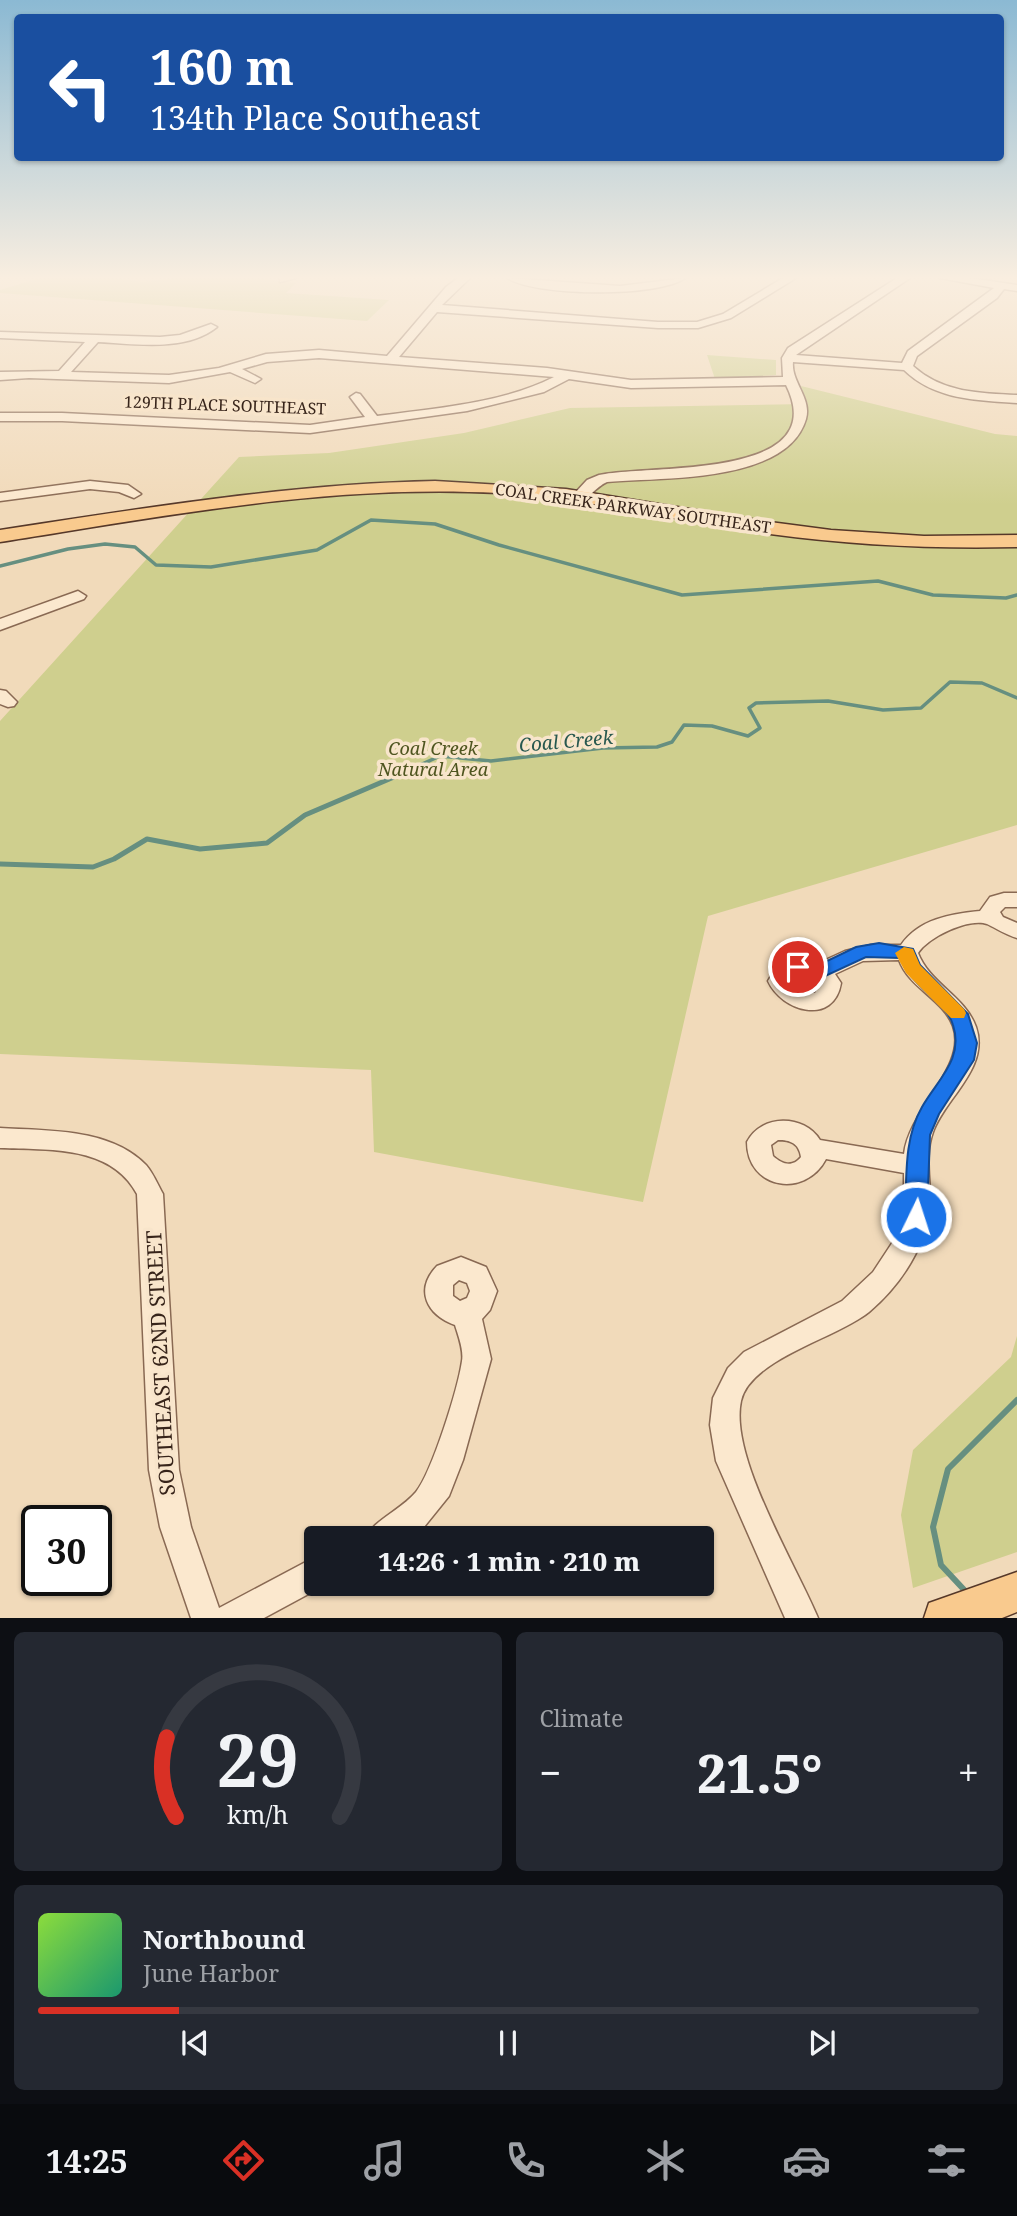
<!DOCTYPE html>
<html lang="en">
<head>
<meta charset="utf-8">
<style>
  body { margin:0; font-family:"Noto Serif",serif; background:#242831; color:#f1f3f6; height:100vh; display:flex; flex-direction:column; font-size:26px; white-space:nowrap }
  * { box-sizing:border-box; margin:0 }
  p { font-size:23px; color:#9ea1a6 }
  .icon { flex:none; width:38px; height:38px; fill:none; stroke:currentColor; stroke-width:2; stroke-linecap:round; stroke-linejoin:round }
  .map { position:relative; height:1618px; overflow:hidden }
  .drawer { display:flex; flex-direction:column; gap:14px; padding:14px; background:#0d0f14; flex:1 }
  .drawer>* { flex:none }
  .banner { position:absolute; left:14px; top:14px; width:990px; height:147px; border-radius:7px; box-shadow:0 2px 5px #0004; background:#1a4fa0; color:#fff; overflow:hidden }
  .speed { position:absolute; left:21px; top:1505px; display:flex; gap:14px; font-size:35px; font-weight:700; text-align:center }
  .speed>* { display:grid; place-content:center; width:91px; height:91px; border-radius:50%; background:#171b24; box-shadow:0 2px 5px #0004; line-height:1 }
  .speed .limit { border:4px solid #111; border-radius:10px; background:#fff; color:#111 }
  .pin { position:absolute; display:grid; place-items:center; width:60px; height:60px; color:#fff; margin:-30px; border:4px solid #fff; border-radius:50%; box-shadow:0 2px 7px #0007 }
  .me { position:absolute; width:77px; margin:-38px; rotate:4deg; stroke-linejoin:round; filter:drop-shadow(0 0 5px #0008) }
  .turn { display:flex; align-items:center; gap:24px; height:147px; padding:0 21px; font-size:32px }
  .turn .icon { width:91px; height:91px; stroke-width:2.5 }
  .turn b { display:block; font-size:49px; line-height:60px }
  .big { font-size:52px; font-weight:800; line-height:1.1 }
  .drawer .card { flex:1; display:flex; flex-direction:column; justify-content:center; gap:10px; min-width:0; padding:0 24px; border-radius:10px; background:#242831 }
  .drawer .dial { align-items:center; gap:0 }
  .dial svg { height:182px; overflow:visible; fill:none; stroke:#363941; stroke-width:7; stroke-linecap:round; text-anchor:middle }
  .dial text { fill:#f1f3f6; stroke:none }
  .song { display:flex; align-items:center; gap:21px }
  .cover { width:84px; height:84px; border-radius:10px; background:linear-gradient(135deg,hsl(90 70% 55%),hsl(160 70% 35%)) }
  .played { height:7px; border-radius:4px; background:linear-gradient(90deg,#d93025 15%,#363941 15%) }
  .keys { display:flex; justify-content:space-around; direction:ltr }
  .heat { display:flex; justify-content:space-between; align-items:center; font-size:38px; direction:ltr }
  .drawer .tiles { flex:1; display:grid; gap:14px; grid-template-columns:1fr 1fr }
  .card:last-child { grid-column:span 2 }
  .trip { position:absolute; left:304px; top:1526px; width:410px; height:70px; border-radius:7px; background:#171b24; box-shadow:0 2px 5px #0004; font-weight:800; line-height:70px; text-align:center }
  .dock { display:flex; height:112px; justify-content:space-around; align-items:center; background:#090b0e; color:#9ea1a6 }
  .dock .icon { width:49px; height:49px }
  .dock .on { color:#d93025 }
  .dock b { font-size:32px; color:#f1f3f6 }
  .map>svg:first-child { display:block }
  .green { fill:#cfcf8e }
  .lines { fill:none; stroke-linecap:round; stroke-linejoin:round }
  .stream-far2 { stroke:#668f80; stroke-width:3.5 }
  .stream-far1 { stroke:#668f80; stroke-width:5 }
  .stream { stroke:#668f80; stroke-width:6 }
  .minor-casing { stroke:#896953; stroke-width:3 }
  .major-casing { stroke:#563829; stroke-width:3 }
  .minor { fill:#fbe8ce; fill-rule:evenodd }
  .major { fill:#f9ca8e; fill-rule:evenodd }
  .route { fill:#1a73e8; stroke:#114b97; stroke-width:2 }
  .slow { fill:#f59e0b }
  .labels { text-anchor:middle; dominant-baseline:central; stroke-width:7; stroke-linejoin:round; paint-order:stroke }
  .far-street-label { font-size:16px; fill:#37241a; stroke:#f8e5cb }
  .park-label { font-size:18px; font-style:italic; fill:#4e551f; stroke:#f8e5cb }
  .water-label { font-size:19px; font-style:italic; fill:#28584f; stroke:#f8e5cb }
  .near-street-label { font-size:21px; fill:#37241a; stroke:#f8e5cb }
</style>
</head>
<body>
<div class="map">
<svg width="1017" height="1618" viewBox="0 0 1017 1618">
  <rect width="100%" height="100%" fill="#f1daba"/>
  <!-- green -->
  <g class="green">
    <polygon points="40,278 113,278 144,282 175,278 253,278 296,283 286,293 389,300 367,321 0,293 0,290"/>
    <polygon points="707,355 776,360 776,375 715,379"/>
    <polygon points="801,386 995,434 1017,436 1017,825 708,916 643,1202 374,1152 371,1070 0,1054 0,721 239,457 329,453 464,433 570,408 808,404"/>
    <polygon points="1017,1336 1017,1552 913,1588 901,1515 913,1450 1011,1357"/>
  </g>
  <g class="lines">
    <!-- stream-far2 -->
    <g class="stream-far2">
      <polyline points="0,566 68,549 105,544 135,547 156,565 211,567 317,550 371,520 435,524 499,545 682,595 878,581 933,595 1006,598 1017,595"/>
      <polyline points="411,769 440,756 491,761 603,748 657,747 672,742 684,725 712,726 748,736 760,728 749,708 756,703 828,701 883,710 921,708 950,682 982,683 1017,698"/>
    </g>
    <!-- stream-far1 -->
    <polyline class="stream-far1" points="0,864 93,867 114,859 147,839 200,849 267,843 305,815 415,768"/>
    <!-- stream -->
    <polyline class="stream" points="968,1594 941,1565 933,1527 948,1469 1017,1400"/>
    <defs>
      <g id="minor">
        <polygon points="280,278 296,278 280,282"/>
        <path d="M458 278H470L442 305 658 322H697L723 314 783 278H796L731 318 698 328H658L437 312 399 357 547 368 631 380 783 377 782 358 788 348 897 278H910L796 355 902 363 908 351 994 288 940 278H970L1017 285V291L1004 289 997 298 917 356 913 366C943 393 979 393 1017 395V403C976 400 935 400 904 370L793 362C791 382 812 398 806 419 787 484 661 477 607 482 595 487 587 503 574 500V494L587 480 599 475C646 464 834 481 786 385L631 388 569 379 544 392 467 411 310 433 62 421H0V413H62L310 425 365 417 350 397 356 393 360 394 377 416C435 408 501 404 554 377L319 358 267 362 242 369 261 379 255 383 230 372 169 383 29 378 0 380V372L59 371 85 342 0 338V332L160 337 180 335 211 324 217 327C186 352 135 344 98 342L71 372 169 375 219 368 266 354 319 350 387 356 446 287Z"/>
        <path d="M507 278 620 286 685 278C658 298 534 296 507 278Z"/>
        <polygon points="90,481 128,485 141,494 134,498 119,492 90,489 0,501 0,493"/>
        <polygon points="78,591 86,596 84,599 0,630 0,619"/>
        <polygon points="0,690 6,691 17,702 14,706 8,707 0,704"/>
        <path d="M1004 893H1017V907H1005L1000 912 1003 917 1017 923V938C1006 935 996 928 987 924 968 918 929 937 918 953 930 984 965 996 976 1027 990 1068 945 1098 933 1132 925 1154 930 1176 930 1199 930 1242 901 1285 869 1312 837 1338 750 1359 741 1401 729 1456 795 1563 818 1618H785L716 1461 710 1425 713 1398 728 1368 744 1352 842 1301 873 1272 900 1231 904 1202V1173L826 1159C805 1199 747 1189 747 1142 761 1114 804 1114 820 1140L904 1154C909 1109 968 1067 953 1026 943 999 909 988 899 960L863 961 835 974 841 983C834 1026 782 1012 768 981L777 966 806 959 819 963 845 951 871 945H901C919 919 950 914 980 911L990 897ZM805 975 813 977 819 984 815 993H804L792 984V977ZM778 1140C790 1140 799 1143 801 1157 792 1168 782 1164 773 1156L771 1145Z"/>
        <path d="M0 1128C48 1131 110 1128 146 1165 153 1173 158 1185 163 1194L179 1470 191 1527 219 1608 317 1556V1584H327L264 1618H191L160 1527 149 1470 137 1194C111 1145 49 1150 0 1148Z"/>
        <path d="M461 1257 486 1267 497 1291 490 1310 482 1319 491 1359 463 1460 449 1496 420 1532 409 1538H366C372 1521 401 1510 416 1492 432 1472 458 1389 462 1361 464 1350 458 1335 455 1325 427 1315 414 1290 437 1266ZM459 1280 467 1283 470 1291 467 1298 460 1301 453 1296V1285Z"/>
      </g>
      <g id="major">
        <path d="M435 481 566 489 770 522 831 530 924 536 1017 535V547C934 549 852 545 770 534 679 521 590 499 498 493 330 484 165 516 0 542V530C145 508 288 484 435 481Z"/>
        <polygon points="1017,1572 1017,1612 1002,1618 924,1618 929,1603"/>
      </g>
    </defs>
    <!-- minor casing -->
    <use href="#minor" class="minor-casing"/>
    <!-- major casing -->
    <use href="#major" class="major-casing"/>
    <!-- minor -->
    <use href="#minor" class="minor"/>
    <!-- major -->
    <use href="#major" class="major"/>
  </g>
  <!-- sky -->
  <linearGradient id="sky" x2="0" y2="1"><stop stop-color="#8bb9d3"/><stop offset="0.55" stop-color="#f9eee0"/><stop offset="1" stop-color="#f9eee0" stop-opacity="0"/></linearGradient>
  <rect width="1017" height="505" fill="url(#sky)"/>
  <!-- route -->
  <path class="route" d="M879 943 913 949 920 965 968 1014 977 1043 974 1060 939 1114 930 1135 927 1217 923 1224 916 1226 908 1224 905 1217C907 1180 903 1140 922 1107 938 1079 964 1059 953 1025 947 1003 910 985 900 958L866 957 821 978 792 971 789 967 792 962 798 960 819 965 856 947Z"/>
  <!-- slow -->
  <polygon class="slow" points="904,947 913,949 920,965 964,1009 966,1013 964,1018 951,1018 906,973 895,953"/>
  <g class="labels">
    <!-- far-street labels -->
    <g class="far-street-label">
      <text transform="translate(225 405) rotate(2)">129TH PLACE SOUTHEAST</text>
      <text transform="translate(633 508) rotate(8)">COAL CREEK PARKWAY SOUTHEAST</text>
    </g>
    <!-- park labels -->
    <g class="park-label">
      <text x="433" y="748">Coal Creek<tspan x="433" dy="21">Natural Area</tspan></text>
    </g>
    <!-- water labels -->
    <g class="water-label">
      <text transform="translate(566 741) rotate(-5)">Coal Creek</text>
    </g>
    <!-- near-street labels -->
    <g class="near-street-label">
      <text transform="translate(160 1363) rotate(-93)">SOUTHEAST 62ND STREET</text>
    </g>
  </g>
</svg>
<div class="speed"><div class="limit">30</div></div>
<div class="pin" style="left:798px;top:967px;background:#d93025"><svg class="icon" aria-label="arrive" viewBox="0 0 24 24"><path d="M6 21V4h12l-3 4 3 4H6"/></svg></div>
<svg class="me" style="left:916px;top:1217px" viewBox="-20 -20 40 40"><circle r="17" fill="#1a73e8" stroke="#fff" stroke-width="3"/><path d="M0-11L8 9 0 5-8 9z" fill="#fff"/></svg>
<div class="trip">14:26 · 1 min · 210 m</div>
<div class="banner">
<div class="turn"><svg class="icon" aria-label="left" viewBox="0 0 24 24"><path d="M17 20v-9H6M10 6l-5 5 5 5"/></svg><div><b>160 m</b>134th Place Southeast</div></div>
</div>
</div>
<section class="drawer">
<div class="tiles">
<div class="card dial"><svg viewBox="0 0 100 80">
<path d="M14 69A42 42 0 1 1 86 69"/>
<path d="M14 69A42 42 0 0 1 10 34" stroke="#d93025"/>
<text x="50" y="56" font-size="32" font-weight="700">29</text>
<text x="50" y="72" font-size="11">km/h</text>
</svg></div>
<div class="card"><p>Climate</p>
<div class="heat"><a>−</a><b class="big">21.5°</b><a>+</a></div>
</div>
<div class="card">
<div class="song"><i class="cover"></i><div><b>Northbound</b><p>June Harbor</p></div></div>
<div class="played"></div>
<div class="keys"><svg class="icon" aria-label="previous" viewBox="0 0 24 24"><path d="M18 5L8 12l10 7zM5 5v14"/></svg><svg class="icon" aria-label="pause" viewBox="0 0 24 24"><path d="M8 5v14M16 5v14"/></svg><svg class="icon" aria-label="next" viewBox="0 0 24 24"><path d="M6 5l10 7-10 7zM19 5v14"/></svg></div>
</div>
</div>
</section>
<nav class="dock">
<b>14:25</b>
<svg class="icon on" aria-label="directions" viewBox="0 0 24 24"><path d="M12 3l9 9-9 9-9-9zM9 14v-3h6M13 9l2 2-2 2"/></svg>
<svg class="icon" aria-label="music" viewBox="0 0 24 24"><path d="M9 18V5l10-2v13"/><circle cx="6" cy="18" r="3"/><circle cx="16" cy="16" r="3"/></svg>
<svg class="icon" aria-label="phone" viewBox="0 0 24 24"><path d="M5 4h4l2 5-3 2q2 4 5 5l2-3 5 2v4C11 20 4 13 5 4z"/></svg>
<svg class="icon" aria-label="climate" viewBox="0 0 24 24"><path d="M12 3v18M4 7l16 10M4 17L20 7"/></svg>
<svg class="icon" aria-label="car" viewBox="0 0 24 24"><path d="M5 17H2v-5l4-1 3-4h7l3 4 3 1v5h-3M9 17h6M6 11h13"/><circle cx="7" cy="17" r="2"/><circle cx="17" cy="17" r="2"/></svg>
<svg class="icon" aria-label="filters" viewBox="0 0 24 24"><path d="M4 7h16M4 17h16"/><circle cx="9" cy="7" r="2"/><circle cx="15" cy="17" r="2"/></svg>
</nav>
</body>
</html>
